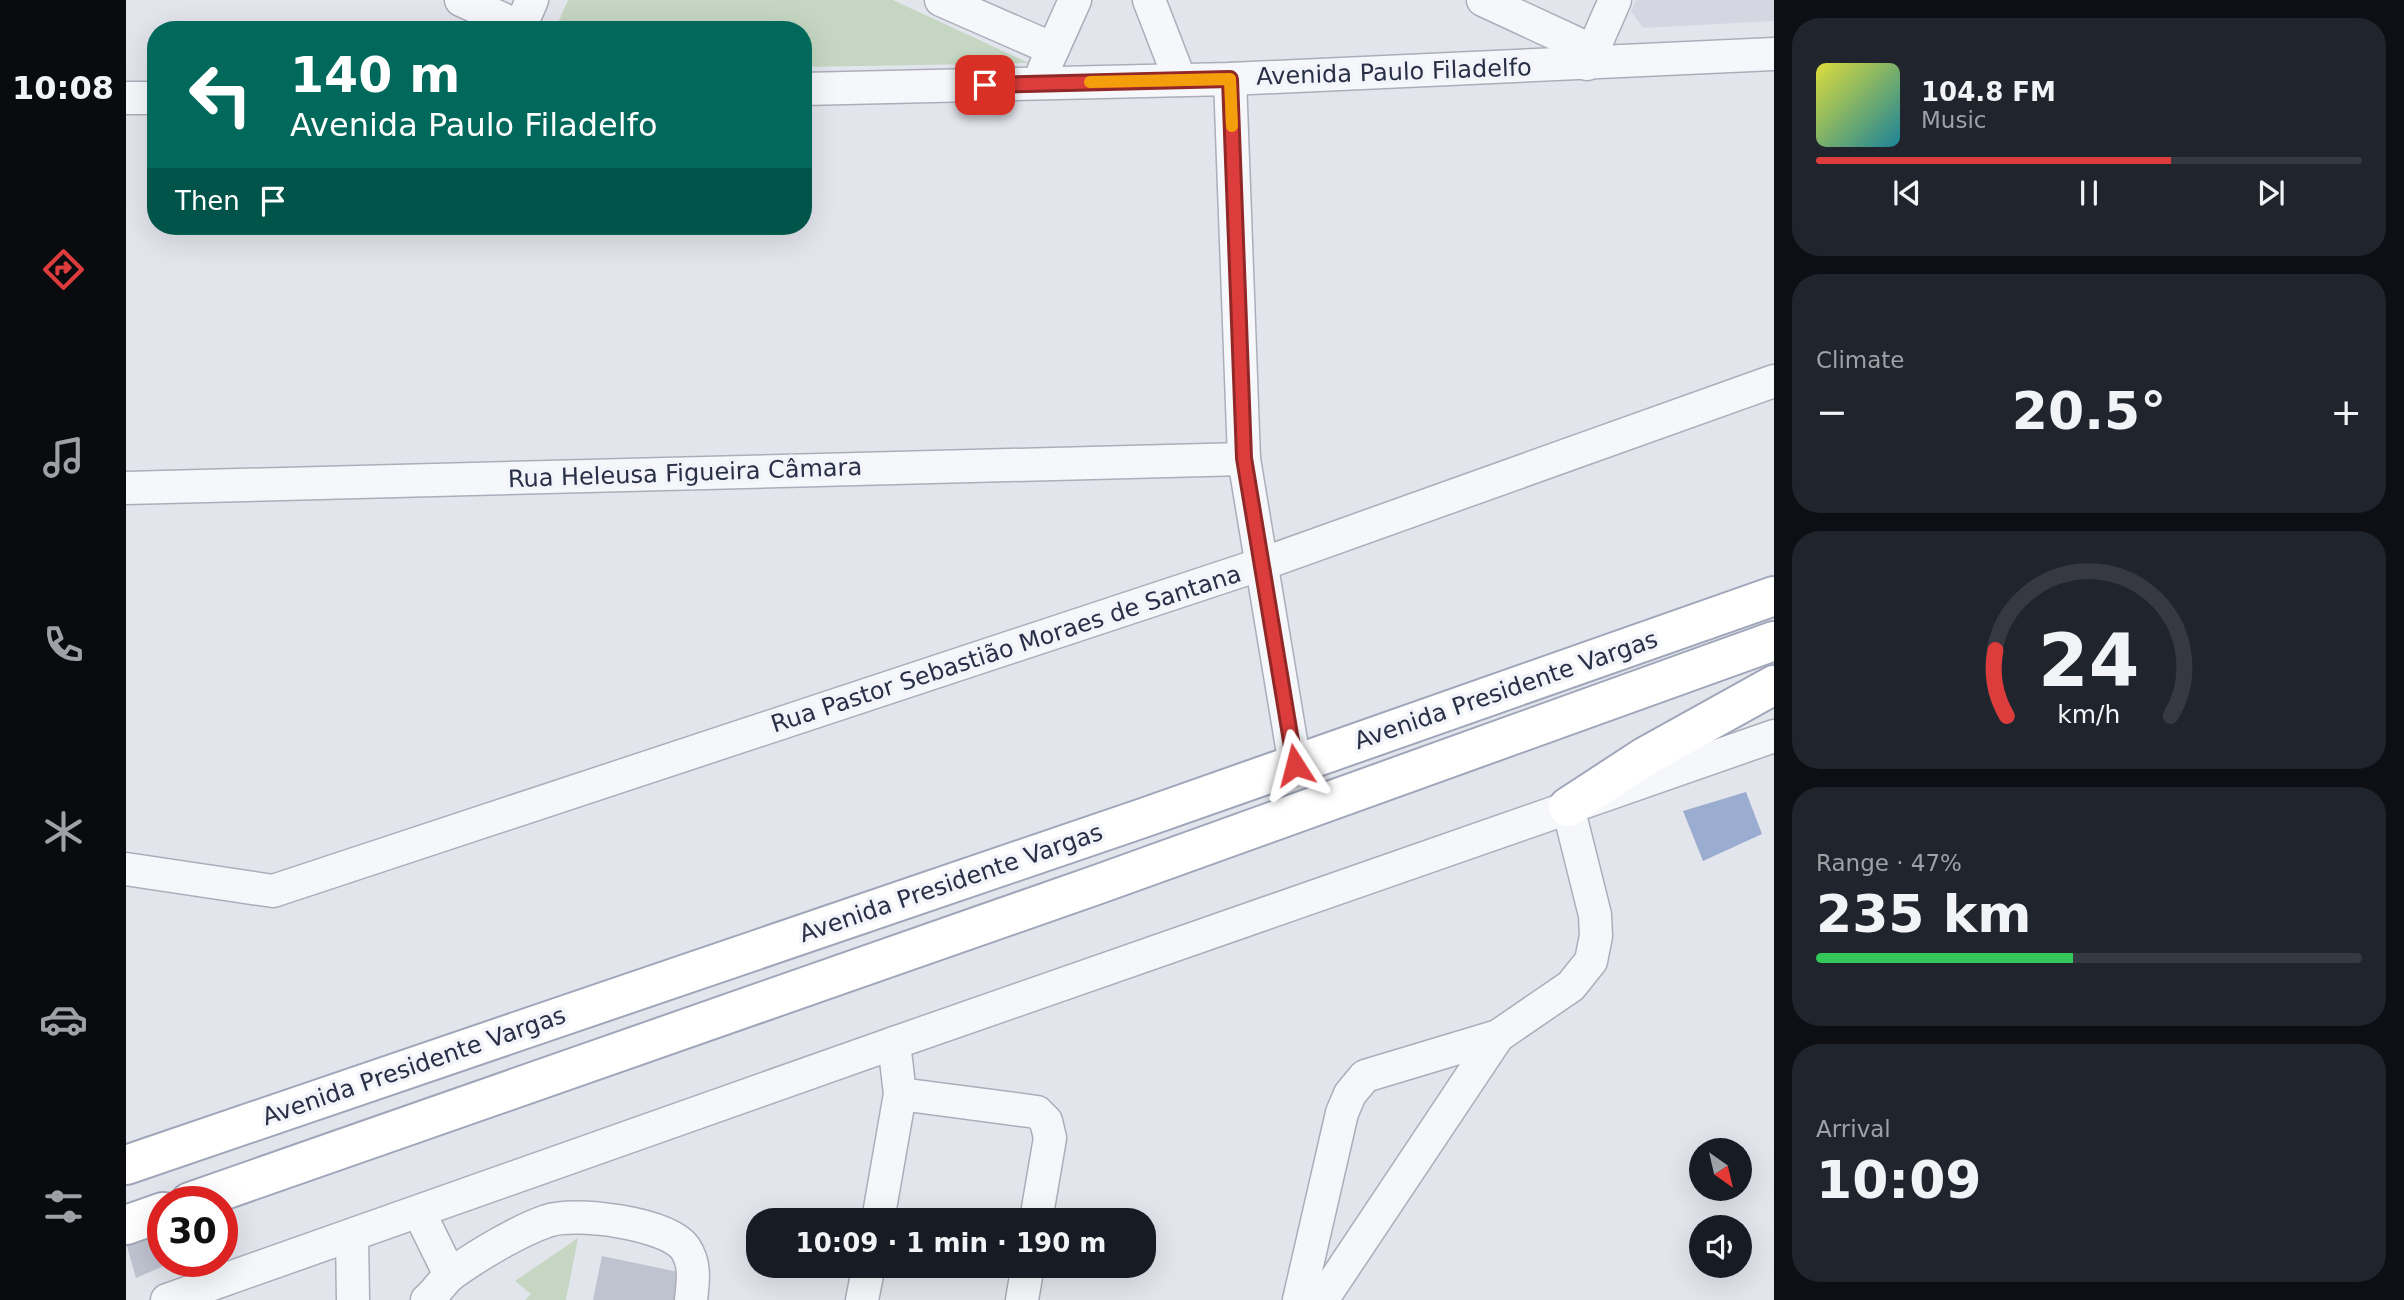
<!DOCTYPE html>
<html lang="en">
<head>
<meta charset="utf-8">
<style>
  body { margin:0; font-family:"DejaVu Sans",sans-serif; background:#20242c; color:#f1f3f6; height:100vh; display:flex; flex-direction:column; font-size:26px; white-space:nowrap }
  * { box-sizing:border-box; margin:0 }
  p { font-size:23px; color:#9ea1a6 }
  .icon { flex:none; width:38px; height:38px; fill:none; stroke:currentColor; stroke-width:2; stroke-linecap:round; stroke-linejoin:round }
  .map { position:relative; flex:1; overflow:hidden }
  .details { display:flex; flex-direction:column; gap:18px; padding:18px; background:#0d0f14; width:630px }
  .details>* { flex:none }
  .guide { position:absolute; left:21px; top:21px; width:665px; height:214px; border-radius:28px; box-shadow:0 7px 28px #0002; background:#00695c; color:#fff; overflow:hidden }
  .needle { width:46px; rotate:146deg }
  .fabs { position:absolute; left:1563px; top:1138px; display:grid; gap:14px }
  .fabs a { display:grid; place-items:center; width:63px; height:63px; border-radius:50%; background:#171b24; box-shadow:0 7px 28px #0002; font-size:35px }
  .speed { position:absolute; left:21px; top:1186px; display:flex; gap:14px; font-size:35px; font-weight:700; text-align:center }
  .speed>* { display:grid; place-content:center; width:91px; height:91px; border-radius:50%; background:#171b24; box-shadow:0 7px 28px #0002; line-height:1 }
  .speed .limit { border:10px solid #d22; background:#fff; color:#111 }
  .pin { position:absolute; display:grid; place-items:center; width:60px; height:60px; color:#fff; margin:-30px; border-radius:14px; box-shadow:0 4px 10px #0006 }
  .me { position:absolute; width:77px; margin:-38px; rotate:351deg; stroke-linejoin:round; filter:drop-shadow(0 0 5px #0008) }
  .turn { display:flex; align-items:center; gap:24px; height:147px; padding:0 28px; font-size:32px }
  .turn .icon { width:91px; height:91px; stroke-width:2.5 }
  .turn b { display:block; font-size:49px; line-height:60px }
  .then { display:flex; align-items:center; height:66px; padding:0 28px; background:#0003; gap:14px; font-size:26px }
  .big { font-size:52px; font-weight:800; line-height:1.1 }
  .details .card { flex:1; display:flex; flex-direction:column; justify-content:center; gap:10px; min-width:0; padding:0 24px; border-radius:28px; background:#20242c }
  .details .dial { align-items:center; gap:0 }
  .dial svg { height:182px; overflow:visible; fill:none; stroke:#363941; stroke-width:7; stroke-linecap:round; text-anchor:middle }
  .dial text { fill:#f1f3f6; stroke:none }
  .song { display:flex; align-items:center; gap:21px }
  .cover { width:84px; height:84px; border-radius:10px; background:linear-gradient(135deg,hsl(60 70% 55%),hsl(190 70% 35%)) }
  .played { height:7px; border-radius:4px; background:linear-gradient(90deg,#dc3d3c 65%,#363941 65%) }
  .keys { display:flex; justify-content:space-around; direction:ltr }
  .heat { display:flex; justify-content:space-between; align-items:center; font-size:38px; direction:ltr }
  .charge { height:10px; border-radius:5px; background:linear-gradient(90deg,#34c759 47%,#363941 0) }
  .trip { position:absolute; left:620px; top:1208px; width:410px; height:70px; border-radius:28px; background:#171b24; box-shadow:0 7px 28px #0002; font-weight:800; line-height:70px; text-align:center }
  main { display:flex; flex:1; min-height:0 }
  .dock { display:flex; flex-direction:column; width:126px; justify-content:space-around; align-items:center; background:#090b0e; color:#9ea1a6 }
  .dock .icon { width:49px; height:49px }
  .dock .selected { color:#dc3d3c }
  .dock b { font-size:32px; color:#f1f3f6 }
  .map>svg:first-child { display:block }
  .built { fill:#d4d7e1 }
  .green { fill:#c5d7c3 }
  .water { fill:#9aaccf }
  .building { fill:#bfc3d0 }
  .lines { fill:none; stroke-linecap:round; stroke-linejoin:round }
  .minor-casing { stroke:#abaeba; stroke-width:35 }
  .major-casing { stroke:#a0a6b9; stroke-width:42 }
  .minor { stroke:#f6f7fa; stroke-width:32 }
  .major { stroke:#fff; stroke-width:38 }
  .route-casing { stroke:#8f2827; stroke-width:18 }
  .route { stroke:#dc3d3c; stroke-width:12 }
  .slow { stroke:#f59e0b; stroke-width:12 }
  .labels { text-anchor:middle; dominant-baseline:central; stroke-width:7; stroke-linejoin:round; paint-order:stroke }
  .street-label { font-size:24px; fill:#282f46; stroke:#f3f4f9 }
</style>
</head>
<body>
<main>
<nav class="dock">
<b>10:08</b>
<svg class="icon selected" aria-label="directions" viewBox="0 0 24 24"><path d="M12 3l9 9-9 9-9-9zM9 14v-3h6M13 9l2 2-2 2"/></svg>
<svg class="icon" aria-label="music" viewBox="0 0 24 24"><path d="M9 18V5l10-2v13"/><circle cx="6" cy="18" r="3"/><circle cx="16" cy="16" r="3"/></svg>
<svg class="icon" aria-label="phone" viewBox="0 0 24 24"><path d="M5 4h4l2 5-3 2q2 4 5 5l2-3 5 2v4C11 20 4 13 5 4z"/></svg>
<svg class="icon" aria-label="climate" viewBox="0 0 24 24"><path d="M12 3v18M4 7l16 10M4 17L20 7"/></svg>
<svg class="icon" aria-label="car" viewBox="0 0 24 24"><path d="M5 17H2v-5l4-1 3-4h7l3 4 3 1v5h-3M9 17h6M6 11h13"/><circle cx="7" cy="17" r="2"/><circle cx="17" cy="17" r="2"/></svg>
<svg class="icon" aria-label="filters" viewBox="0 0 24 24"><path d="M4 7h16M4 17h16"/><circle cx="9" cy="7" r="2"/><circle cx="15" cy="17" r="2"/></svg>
</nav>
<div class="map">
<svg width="1648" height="1300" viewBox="0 0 1648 1300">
  <rect width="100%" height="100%" fill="#e3e5ec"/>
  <!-- built -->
  <polygon class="built" points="1510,0 1648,0 1648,21 1517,28 1505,11"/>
  <!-- green -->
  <g class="green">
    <polygon points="442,0 767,0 903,63 677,67 677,30 429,30"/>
    <polygon points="452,1238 440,1300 399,1300 405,1294 389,1281"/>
  </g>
  <!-- water -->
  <polygon class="water" points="1620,792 1636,834 1577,861 1557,811"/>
  <!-- building -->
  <g class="building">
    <polygon points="37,1224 37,1262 47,1262 10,1278 0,1243"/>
    <polygon points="476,1256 562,1274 557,1300 467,1300"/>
  </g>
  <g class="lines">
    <defs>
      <g id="minor">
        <polyline points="335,0 394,27"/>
        <polyline points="815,0 927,49"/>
        <polyline points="1023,0 1054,80"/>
        <polyline points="1357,0 1467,51"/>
        <polyline points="393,30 406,0"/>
        <polyline points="1461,64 1489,0"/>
        <polyline points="918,69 949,0"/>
        <polyline points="1104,79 1118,459 1169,765"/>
        <polyline points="677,89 1104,79 1648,54"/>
        <polyline points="0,98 30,98"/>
        <polyline points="0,488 1118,459"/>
        <polyline points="0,869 147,891 1136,564 1648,381"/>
        <polyline points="774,1094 911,1112 920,1121 924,1138 910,1220"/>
        <polyline points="293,1212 324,1275"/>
        <polyline points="752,1220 774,1094 768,1043"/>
        <polyline points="226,1235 227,1300"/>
        <polyline points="41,1300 768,1043 1648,736"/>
        <path d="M301 1300C311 1292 317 1280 327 1273 352 1255 392 1231 421 1221 448 1211 541 1223 559 1248 570 1264 567 1282 565 1300"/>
        <polyline points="736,1300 743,1265"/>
        <polyline points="896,1300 902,1265"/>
        <polyline points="1173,1300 1216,1113 1224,1094 1239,1076 1372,1036 1445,986 1465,961 1470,936 1469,915 1442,807"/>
        <polyline points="1196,1300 1372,1036"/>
      </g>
      <g id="major">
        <polyline points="1442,807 1520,756 1648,685"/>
        <polyline points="0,1165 1017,818 1648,596"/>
        <polyline points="64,1202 973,884 1648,641"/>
        <polyline points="0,1225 37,1212"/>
      </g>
    </defs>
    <!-- minor casing -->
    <use href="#minor" class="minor-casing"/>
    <!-- major casing -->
    <use href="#major" class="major-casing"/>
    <!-- minor -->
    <use href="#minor" class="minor"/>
    <!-- major -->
    <use href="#major" class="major"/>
  </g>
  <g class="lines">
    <defs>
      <polyline id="route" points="859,85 1104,79 1118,458 1169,765"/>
    </defs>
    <!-- route casing -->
    <use href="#route" class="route-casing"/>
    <!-- route -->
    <use href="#route" class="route"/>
    <!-- slow -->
    <polyline class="slow" points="964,82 1104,79 1106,126"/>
  </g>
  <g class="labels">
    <!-- street labels -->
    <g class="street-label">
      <text transform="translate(1268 72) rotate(-2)">Avenida Paulo Filadelfo</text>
      <text transform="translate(559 473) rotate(-2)">Rua Heleusa Figueira Câmara</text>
      <text transform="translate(880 649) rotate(-18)">Rua Pastor Sebastião Moraes de Santana</text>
      <text transform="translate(1380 690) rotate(-19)">Avenida Presidente Vargas</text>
      <text transform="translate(825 883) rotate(-19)">Avenida Presidente Vargas</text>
      <text transform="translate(288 1066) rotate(-19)">Avenida Presidente Vargas</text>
    </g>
  </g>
</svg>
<div class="fabs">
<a><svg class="needle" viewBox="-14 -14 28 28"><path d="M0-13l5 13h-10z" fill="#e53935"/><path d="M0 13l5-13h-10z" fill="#9ea1a6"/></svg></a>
<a><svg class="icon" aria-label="sound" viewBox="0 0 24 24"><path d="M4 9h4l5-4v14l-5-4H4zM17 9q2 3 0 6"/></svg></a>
</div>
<div class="speed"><div class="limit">30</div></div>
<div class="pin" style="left:859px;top:85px;background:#d93025"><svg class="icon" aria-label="arrive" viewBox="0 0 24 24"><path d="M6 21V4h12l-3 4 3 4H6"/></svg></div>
<svg class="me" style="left:1169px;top:765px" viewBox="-20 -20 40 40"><path d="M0-17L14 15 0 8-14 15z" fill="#dc3d3c" stroke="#fff" stroke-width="4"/></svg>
<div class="trip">10:09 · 1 min · 190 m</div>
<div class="guide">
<div class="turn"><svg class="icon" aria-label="left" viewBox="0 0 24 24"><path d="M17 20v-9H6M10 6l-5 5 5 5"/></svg><div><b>140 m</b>Avenida Paulo Filadelfo</div></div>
<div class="then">Then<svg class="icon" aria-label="arrive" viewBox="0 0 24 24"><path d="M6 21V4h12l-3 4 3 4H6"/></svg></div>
</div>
</div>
<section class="details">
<div class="card">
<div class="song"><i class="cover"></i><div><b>104.8 FM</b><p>Music</p></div></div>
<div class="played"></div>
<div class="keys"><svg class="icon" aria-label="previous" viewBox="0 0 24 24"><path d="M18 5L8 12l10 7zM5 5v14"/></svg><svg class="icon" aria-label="pause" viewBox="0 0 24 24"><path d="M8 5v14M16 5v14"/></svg><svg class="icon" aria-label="next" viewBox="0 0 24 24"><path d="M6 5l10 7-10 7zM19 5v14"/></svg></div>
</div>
<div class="card"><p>Climate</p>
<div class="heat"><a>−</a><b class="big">20.5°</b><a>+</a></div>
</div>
<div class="card dial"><svg viewBox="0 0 100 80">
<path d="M14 69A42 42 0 1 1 86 69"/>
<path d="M14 69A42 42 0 0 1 9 40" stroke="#dc3d3c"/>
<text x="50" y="56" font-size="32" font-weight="700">24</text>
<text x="50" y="72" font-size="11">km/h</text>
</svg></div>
<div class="card"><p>Range · 47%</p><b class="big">235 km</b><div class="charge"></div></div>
<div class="card"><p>Arrival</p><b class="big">10:09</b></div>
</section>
</main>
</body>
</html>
